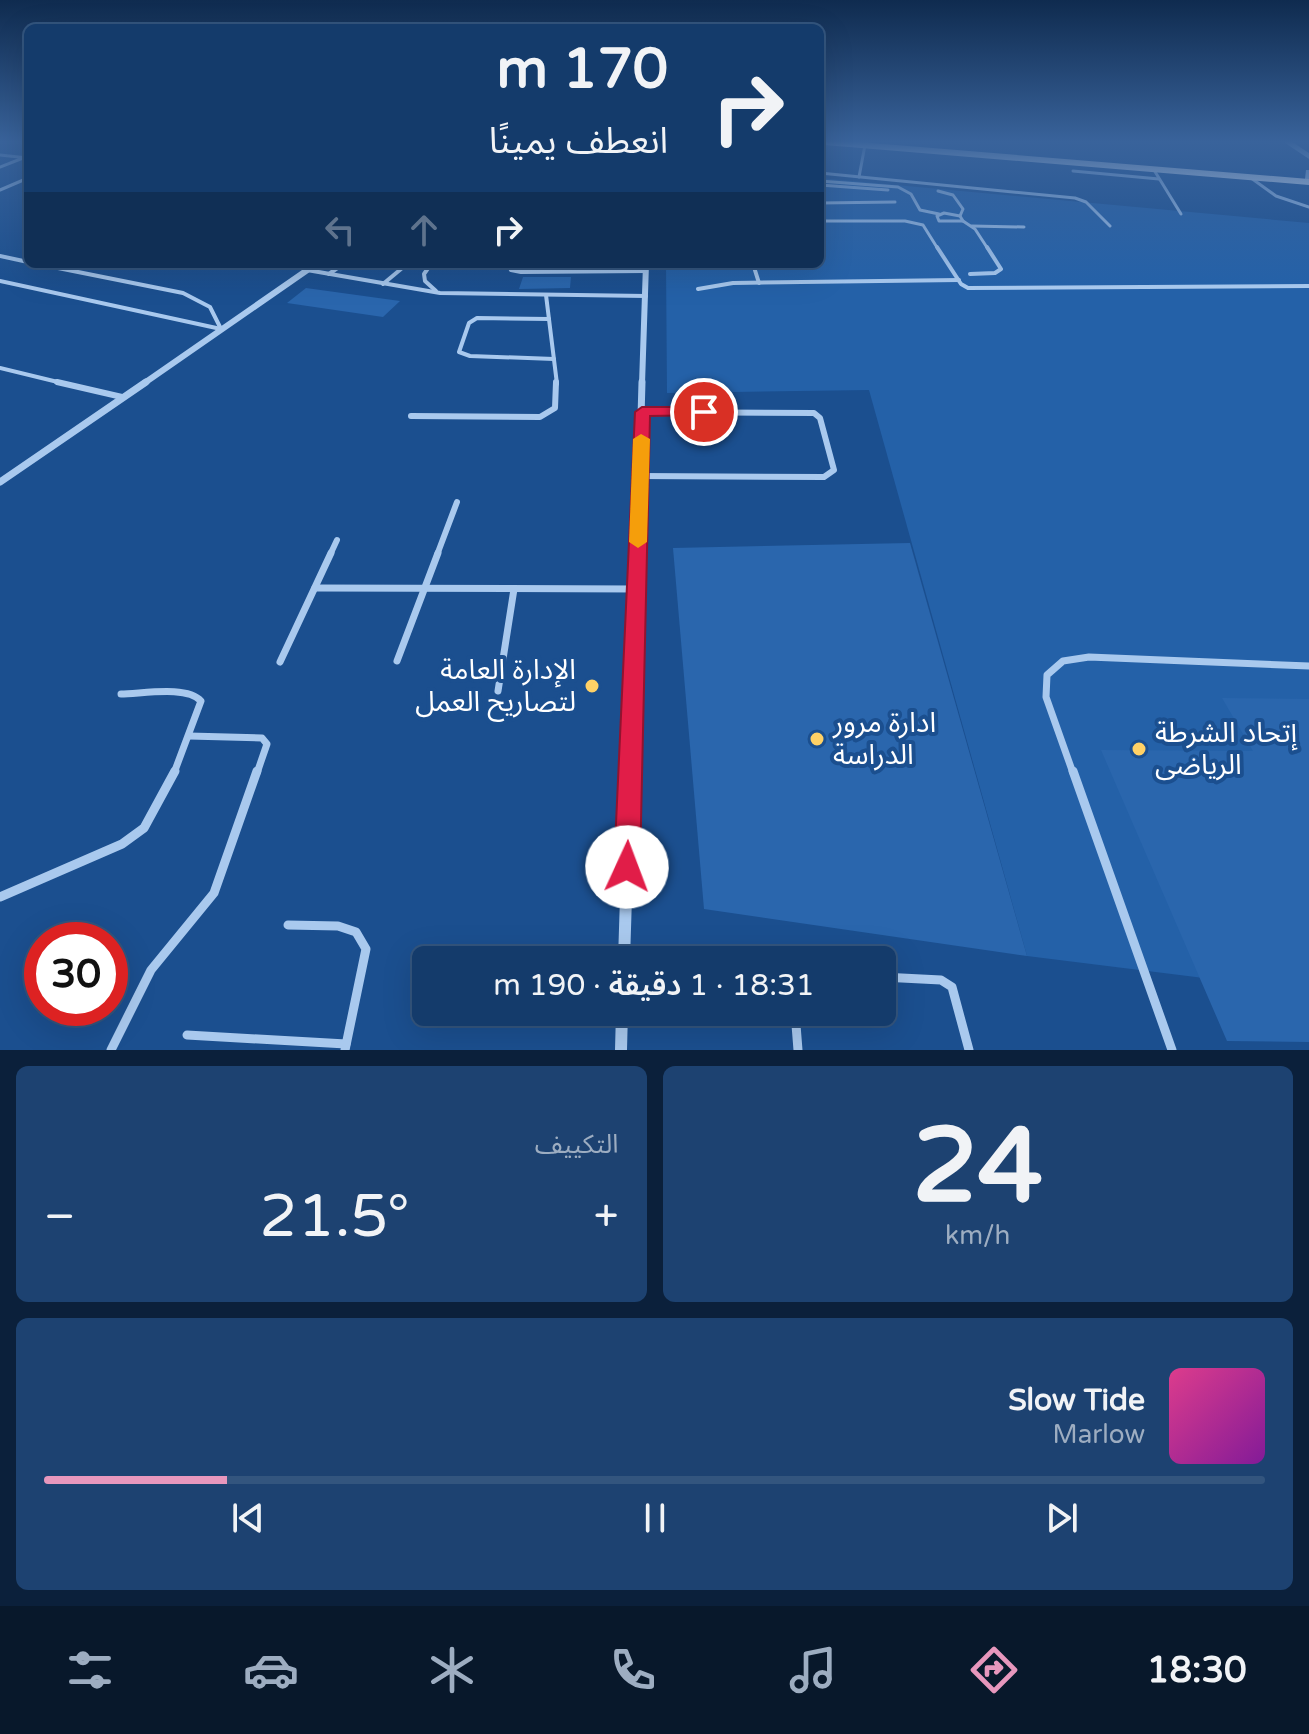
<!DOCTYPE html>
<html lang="ar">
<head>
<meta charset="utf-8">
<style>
  body { margin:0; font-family:"Varela Round","Noto Sans Arabic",sans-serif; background:#1d4271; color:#f1f3f6; direction:rtl; height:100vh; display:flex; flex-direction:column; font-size:30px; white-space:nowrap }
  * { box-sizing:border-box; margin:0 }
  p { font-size:26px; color:#9dadc1 }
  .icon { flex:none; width:44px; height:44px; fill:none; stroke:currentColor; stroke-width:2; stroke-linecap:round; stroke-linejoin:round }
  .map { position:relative; height:1050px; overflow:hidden; direction:ltr }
  .side { display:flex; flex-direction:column; gap:16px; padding:16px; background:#0b203b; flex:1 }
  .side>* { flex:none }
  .top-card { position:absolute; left:24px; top:24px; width:800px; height:244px; border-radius:12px; box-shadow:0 8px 32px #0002,0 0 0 2px #33557e; direction:rtl; background:#143b6b; color:#f1f3f6; overflow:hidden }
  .speed { position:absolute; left:24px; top:922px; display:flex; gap:16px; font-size:40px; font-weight:700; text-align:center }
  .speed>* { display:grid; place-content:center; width:104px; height:104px; border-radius:50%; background:#143b6b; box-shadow:0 8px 32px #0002,0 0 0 2px #33557e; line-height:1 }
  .speed .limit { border:12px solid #d22; background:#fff; color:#111 }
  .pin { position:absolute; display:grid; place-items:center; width:68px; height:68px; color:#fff; margin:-34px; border:4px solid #fff; border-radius:50%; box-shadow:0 2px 8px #0007 }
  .me { position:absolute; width:88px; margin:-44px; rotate:2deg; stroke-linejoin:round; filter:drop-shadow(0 0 6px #0008) }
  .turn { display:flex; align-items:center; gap:28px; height:168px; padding:0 24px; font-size:36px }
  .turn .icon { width:104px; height:104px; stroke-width:2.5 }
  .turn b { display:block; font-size:56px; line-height:68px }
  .lanes { display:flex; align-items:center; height:76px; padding:0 24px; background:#0003; justify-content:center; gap:40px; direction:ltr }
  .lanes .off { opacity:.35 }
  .big { font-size:60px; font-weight:600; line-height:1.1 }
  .side .tile { flex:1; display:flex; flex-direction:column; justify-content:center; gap:12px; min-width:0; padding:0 28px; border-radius:12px; background:#1d4271 }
  .side .dial { align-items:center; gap:0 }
  .dial b { font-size:104px; line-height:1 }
  .song { display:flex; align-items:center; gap:24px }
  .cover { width:96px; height:96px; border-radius:12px; background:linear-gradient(135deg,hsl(330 70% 55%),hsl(290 70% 35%)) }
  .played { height:8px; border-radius:4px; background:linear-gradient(90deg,#e797bd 15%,#33557e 15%) }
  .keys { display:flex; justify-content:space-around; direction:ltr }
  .heat { display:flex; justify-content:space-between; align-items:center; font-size:44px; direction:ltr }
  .side .tiles { flex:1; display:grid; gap:16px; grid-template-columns:1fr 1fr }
  .tile:last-child { grid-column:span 2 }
  .trip { position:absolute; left:412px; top:946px; width:484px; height:80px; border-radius:12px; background:#143b6b; box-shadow:0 8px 32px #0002,0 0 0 2px #33557e; font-weight:600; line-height:80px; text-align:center; direction:rtl }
  .tabs { display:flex; height:128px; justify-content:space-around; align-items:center; background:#08182b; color:#9dadc1 }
  .tabs .icon { width:56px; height:56px }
  .tabs .selected { color:#e797bd }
  .tabs b { font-size:36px; color:#f1f3f6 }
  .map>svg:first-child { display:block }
  .green { fill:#2461a8 }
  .building { fill:#2a66ad }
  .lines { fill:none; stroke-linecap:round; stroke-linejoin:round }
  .service-far4 { stroke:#a9c9ee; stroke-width:3 }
  .service-far3 { stroke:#a9c9ee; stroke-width:4 }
  .service-far2 { stroke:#a9c9ee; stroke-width:6 }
  .service-far1 { stroke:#a9c9ee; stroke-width:7 }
  .service { stroke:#a9c9ee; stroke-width:9 }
  .minor-far4 { stroke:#a9c9ee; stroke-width:5 }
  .minor-far3 { stroke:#a9c9ee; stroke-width:6 }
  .minor-far2 { stroke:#a9c9ee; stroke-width:7 }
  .minor-far1 { stroke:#a9c9ee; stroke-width:9 }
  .minor { stroke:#a9c9ee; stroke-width:12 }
  .tertiary { fill:#a9c9ee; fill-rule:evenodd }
  .primary { fill:#f0f6ff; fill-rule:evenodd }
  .route { fill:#e11d48; stroke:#92132f; stroke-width:2 }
  .slow { fill:#f59e0b }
  .poi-dot { fill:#ffd166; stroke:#1b4f8f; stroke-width:3 }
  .labels { text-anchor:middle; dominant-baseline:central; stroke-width:8; stroke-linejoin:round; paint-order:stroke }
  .near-poi-label { font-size:28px; fill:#fff; stroke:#1b4f8f; text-anchor:start }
</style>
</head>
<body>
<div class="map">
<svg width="1309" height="1050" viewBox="0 0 1309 1050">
  <rect width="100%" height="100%" fill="#1b4f8f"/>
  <!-- green -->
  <polygon class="green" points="820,178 1309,223 1309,991 1027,956 869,390 667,393 666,264 820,264"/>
  <!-- building -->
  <g class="building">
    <polygon points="523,277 571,277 570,288 519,289"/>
    <polygon points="306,288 400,301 383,317 287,303"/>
    <polygon points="910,543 1027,956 704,909 673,548"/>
    <polygon points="1222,698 1309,699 1309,1042 1227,1041 1101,750 1253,751"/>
  </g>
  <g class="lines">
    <!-- service-far4 -->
    <g class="service-far4">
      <polyline points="0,155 28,158"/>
      <polyline points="0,167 23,158"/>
      <polyline points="1154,170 1181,214"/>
      <polyline points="1073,171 1159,179"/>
      <polyline points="820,173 1075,198 1086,202 1110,226"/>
      <polyline points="859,177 865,145"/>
      <polyline points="1251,178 1276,196 1309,207"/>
      <polyline points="820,181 898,187 911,194 920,210 939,214"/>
      <polyline points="820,185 888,190"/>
      <polyline points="0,190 28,178"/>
      <polyline points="938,191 953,195 963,209 960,216"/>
      <polyline points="820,203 895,202"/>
      <polygon points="944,213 960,216 963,221 939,221 937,216"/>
      <polyline points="820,221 905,221 923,225 938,249"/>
      <polyline points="963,221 975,229 988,249"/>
      <polyline points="972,226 1024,227"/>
    </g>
    <!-- service-far3 -->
    <g class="service-far3">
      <polyline points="937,247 961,284 968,288 1309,286"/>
      <polyline points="0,256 28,262"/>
      <polyline points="38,264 183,293 210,307 221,329"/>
      <polyline points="431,264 424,274 425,281 436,291"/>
      <polyline points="508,264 511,270 521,272 646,271"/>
      <polyline points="753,264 759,283"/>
      <polyline points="307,270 440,293 646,296"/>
      <polyline points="329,274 343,264"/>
      <polyline points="970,274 995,273 1001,269 987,247"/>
      <polyline points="0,281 221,329"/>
      <polyline points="383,284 407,264"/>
      <polyline points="698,289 733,283 959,280"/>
      <polyline points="546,295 557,384"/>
      <polyline points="549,319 477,318 469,323 459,352 470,356 554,359"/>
      <polyline points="0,368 66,384"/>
    </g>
    <!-- service-far2 -->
    <g class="service-far2">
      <polyline points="57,382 122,397"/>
      <polyline points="411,416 540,417 555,408 556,382"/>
      <polyline points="640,476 824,477 834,470 820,418 814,413 642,412"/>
      <polyline points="330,555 337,540"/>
      <polyline points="437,555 457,502"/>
    </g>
    <!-- service-far1 -->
    <g class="service-far1">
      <polyline points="315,588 636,589"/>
      <polyline points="397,661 438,553"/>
      <polyline points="280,662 331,553"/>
      <polyline points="498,691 514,589"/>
      <path d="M121 694C141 694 187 685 201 701L174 773"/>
      <polyline points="189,736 262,738 267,744 257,773"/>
      <polyline points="1073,773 1046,697 1047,675 1063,661 1089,657 1309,666"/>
    </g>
    <!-- service -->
    <g class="service">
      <polyline points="1073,771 1172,1050"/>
      <polyline points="0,897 122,844 144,828 175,771"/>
      <polyline points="288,925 338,926 356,932 366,949 345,1050"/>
      <polyline points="882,977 941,980 952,987 969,1050"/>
      <polyline points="795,1012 798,1050"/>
      <polyline points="187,1035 346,1044"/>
      <polyline points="111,1050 151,970 214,893 257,771"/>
    </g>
    <!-- minor-far4 -->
    <polyline class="minor-far4" points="1288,142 1309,156"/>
    <!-- minor-far3 -->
    <g class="minor-far3">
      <polyline points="143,384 316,264"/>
      <polyline points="642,384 646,264"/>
    </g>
    <!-- minor-far2 -->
    <g class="minor-far2">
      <polyline points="0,482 146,382"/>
      <polyline points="637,555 642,382"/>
    </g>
    <!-- minor-far1 -->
    <polyline class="minor-far1" points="630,773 637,553"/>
    <!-- minor -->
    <g class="minor">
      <polyline points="624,960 630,771"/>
      <polyline points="621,1050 622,1012"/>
    </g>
    <!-- tertiary -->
    <polygon class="tertiary" points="1306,170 1309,170 1309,181 1305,179"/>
    <!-- primary -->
    <polygon class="primary" points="820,142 859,142 1309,179 1309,185 825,145"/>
  </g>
  <!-- sky -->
  <linearGradient id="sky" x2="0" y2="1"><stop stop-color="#0f2b4f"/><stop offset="0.49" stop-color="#39639b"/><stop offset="1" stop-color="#39639b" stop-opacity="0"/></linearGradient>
  <rect width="1309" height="289" fill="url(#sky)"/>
  <!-- route -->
  <polygon class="route" points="704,407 712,412 709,415 650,416 640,867 636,876 627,880 618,876 614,867 635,412 642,407"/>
  <!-- slow -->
  <polygon class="slow" points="641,434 650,439 647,542 638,548 629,542 633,439"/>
  <!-- markers -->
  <g class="poi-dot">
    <circle cx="592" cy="686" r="8"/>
    <circle cx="817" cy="739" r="8"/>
    <circle cx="1139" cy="749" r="8"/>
  </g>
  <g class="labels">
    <!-- near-poi labels -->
    <g class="near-poi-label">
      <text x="576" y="670" text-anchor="end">الإدارة العامة<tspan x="576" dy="32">لتصاريح العمل</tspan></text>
      <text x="833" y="723">ادارة مرور<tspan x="833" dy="32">الدراسة</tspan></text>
      <text x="1155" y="733">إتحاد الشرطة<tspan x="1155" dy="32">الرياضى</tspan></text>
    </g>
  </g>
</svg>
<div class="speed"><div class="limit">30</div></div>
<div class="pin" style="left:704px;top:412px;background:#d93025"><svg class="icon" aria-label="arrive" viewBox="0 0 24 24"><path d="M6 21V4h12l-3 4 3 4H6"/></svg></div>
<svg class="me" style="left:627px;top:867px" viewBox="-20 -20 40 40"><circle r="19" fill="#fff"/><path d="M0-13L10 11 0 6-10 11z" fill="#e11d48"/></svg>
<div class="trip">18:31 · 1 دقيقة · 190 m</div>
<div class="top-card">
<div class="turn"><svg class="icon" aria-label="right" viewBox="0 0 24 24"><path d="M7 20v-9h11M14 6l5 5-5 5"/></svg><div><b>170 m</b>انعطف يمينًا</div></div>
<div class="lanes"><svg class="icon off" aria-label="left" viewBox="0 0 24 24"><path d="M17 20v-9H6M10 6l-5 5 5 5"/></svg><svg class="icon off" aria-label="ahead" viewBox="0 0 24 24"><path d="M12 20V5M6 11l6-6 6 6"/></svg><svg class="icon" aria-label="right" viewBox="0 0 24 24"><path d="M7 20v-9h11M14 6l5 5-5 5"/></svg></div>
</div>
</div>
<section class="side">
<div class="tiles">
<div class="tile dial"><b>24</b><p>km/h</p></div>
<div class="tile"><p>التكييف</p>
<div class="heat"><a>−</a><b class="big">21.5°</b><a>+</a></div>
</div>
<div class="tile">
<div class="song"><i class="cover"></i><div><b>Slow Tide</b><p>Marlow</p></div></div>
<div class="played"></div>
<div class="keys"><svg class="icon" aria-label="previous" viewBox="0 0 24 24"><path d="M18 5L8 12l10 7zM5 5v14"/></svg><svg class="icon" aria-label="pause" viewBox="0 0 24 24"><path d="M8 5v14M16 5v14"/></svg><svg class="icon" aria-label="next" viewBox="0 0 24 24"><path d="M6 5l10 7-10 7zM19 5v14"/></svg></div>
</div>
</div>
</section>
<nav class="tabs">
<b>18:30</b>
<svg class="icon selected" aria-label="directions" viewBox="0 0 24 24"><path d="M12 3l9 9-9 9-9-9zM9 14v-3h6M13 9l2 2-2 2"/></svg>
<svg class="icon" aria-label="music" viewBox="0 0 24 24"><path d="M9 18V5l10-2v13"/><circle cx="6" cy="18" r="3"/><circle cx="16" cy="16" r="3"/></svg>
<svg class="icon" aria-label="phone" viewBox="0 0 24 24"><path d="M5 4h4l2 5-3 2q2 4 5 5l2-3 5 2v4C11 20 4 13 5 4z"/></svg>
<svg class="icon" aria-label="climate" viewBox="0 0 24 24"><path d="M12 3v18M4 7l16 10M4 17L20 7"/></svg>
<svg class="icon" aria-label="car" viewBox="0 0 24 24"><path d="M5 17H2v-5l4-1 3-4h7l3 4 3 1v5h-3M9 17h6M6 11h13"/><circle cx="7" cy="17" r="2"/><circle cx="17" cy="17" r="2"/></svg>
<svg class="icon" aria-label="filters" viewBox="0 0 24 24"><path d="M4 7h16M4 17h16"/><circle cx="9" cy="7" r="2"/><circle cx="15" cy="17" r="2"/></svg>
</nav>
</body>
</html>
